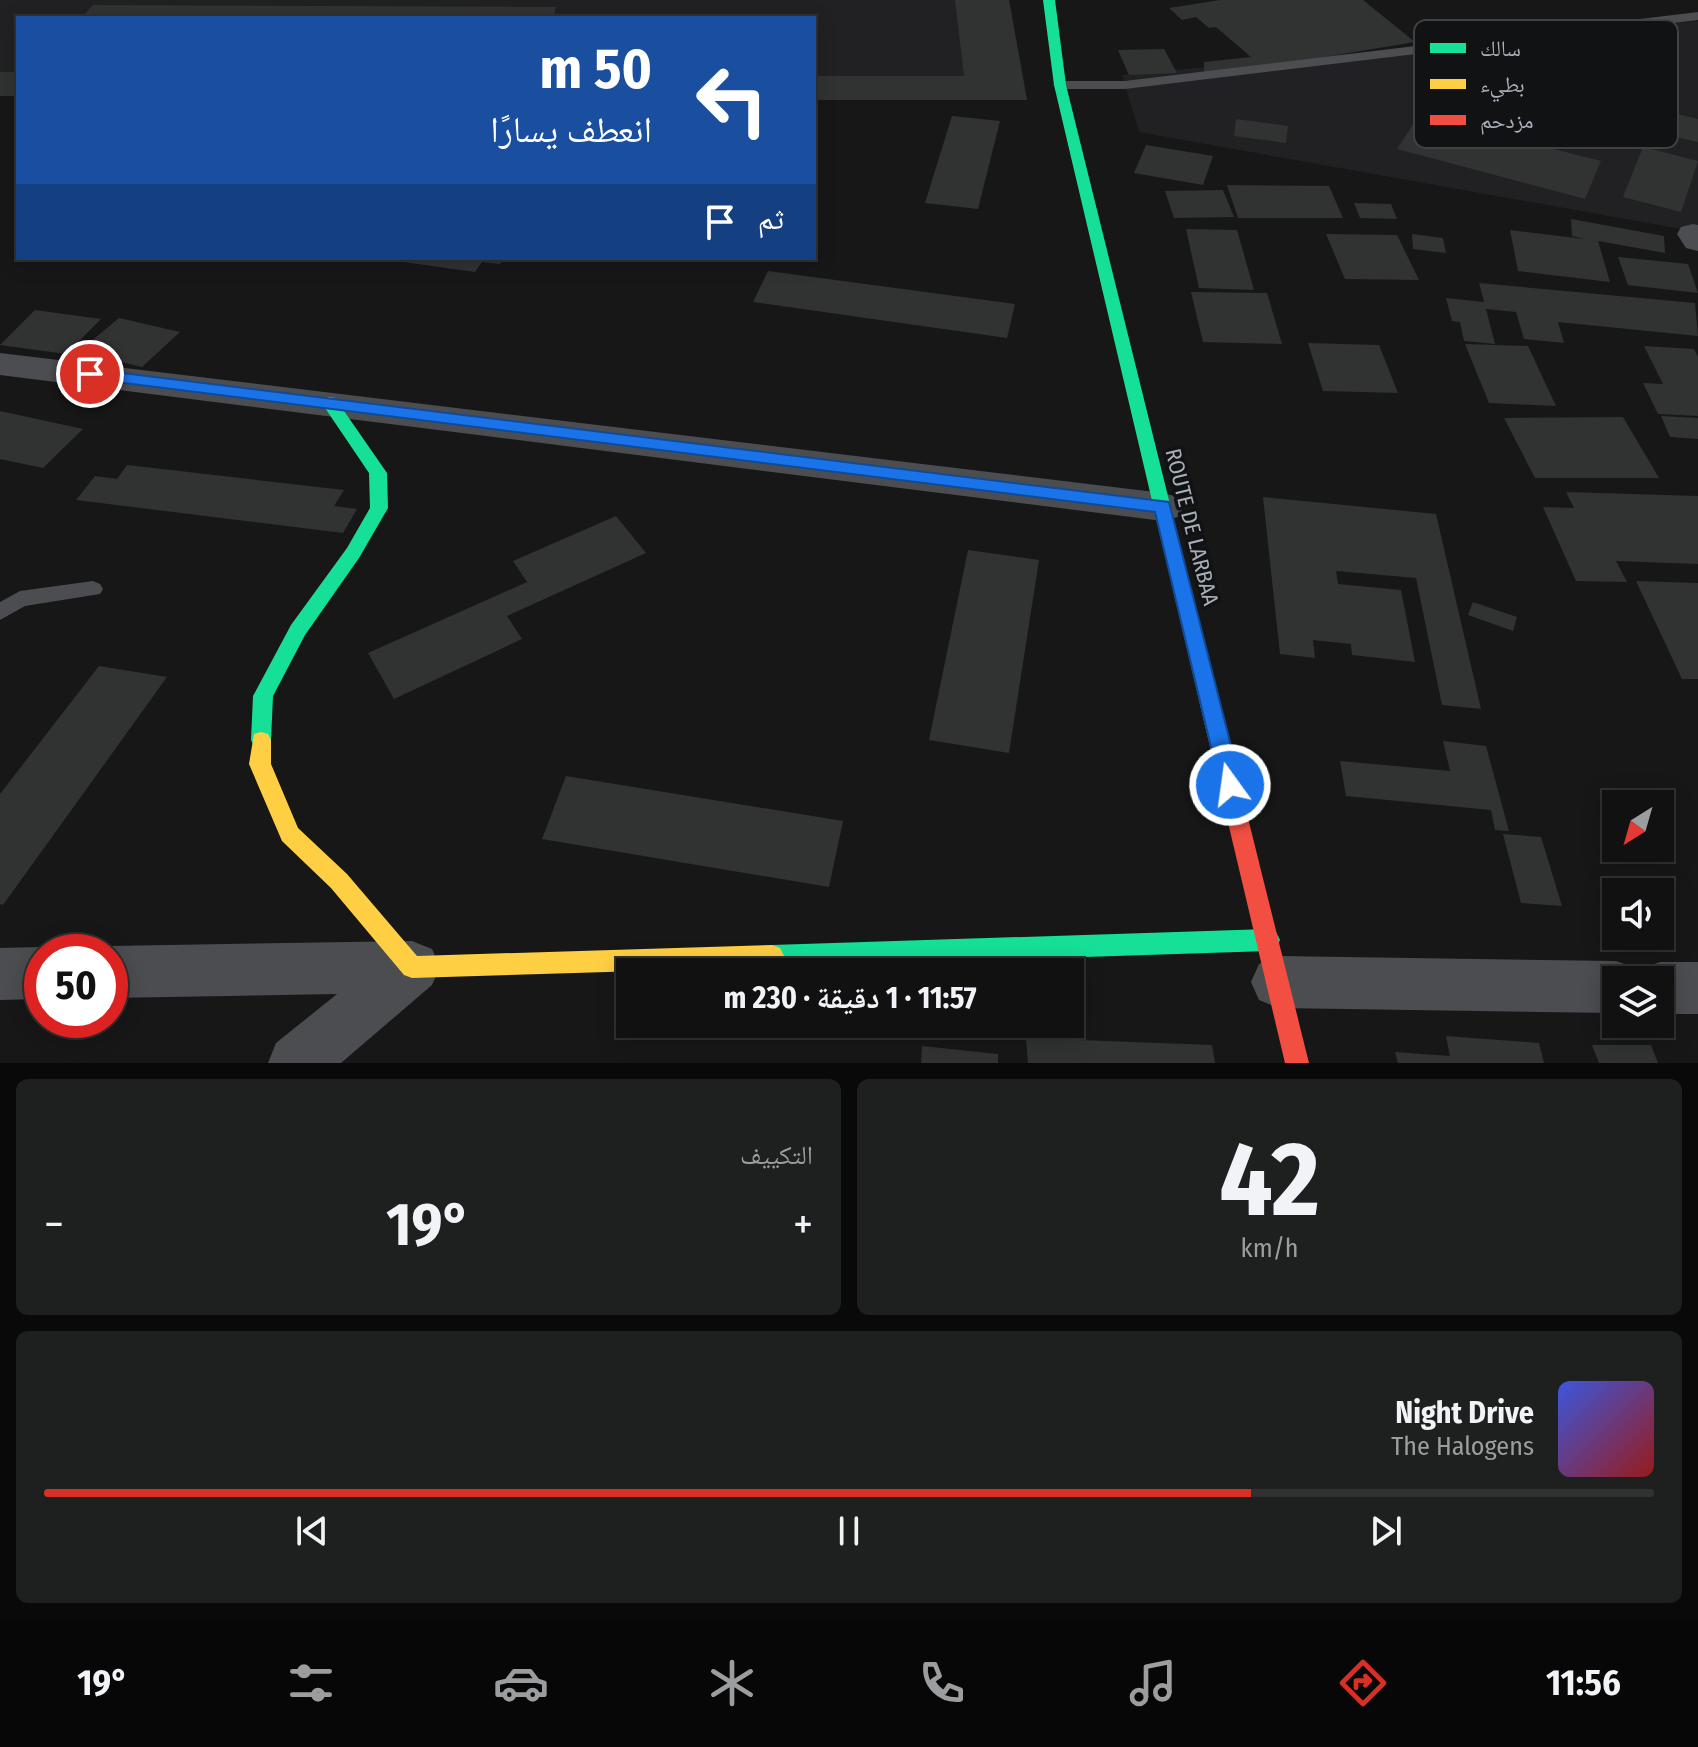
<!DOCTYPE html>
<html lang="ar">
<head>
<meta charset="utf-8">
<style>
  body { margin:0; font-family:"Fira Sans Condensed","Noto Naskh Arabic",sans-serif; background:#1e1f1f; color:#f1f3f6; direction:rtl; height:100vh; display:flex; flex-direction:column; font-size:30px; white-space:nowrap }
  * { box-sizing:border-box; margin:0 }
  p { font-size:26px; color:#9c9d9f }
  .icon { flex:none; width:44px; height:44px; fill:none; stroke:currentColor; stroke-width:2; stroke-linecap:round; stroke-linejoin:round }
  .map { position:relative; height:1063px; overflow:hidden; direction:ltr }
  .details { display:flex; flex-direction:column; gap:16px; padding:16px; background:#090909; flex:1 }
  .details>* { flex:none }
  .top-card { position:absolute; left:16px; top:16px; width:800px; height:244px; border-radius:0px; box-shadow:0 4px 20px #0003,0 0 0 2px #303131; direction:rtl; background:#1a4fa0; color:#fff; overflow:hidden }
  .needle { width:52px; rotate:217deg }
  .tools { position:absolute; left:1602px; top:790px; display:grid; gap:16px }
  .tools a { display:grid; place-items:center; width:72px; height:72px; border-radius:0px; background:#111; box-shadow:0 4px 20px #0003,0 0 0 2px #303131; font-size:40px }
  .speed { position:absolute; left:24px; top:934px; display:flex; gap:16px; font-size:40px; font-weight:700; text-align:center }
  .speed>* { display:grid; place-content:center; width:104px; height:104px; border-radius:50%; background:#111; box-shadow:0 4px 20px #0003,0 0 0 2px #303131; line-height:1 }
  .speed .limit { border:12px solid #d22; background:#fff; color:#111 }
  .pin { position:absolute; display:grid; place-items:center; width:68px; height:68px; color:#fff; margin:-34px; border:4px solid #fff; border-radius:50%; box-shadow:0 2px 8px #0007 }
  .me { position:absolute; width:88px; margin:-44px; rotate:346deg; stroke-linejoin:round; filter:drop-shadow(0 0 6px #0008) }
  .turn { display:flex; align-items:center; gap:28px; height:168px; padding:0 32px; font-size:36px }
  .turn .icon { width:104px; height:104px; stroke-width:2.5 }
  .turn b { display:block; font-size:56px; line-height:68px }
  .then { display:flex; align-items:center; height:76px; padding:0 32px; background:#0003; gap:16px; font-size:30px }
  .big { font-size:60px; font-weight:700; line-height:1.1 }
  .details .tile { flex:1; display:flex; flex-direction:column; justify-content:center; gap:12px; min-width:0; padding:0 28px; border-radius:12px; background:#1e1f1f }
  .details .dial { align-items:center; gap:0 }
  .dial b { font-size:104px; line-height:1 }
  .song { display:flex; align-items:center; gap:24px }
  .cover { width:96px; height:96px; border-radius:12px; background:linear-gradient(135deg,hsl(230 70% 55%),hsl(0 70% 35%)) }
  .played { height:8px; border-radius:4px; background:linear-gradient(90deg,#d93025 75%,#303131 75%) }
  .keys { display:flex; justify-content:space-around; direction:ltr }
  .heat { display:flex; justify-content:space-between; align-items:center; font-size:44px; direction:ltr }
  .details .tiles { flex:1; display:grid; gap:16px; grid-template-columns:1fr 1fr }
  .tile:last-child { grid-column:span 2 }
  .trip { position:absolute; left:616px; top:958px; width:468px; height:80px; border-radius:0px; background:#111; box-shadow:0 4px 20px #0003,0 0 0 2px #303131; font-weight:700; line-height:80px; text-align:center; direction:rtl }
  .menu { display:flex; height:128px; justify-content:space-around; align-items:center; background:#070707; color:#9c9d9f }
  .menu .icon { width:56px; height:56px }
  .menu .active { color:#d93025 }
  .menu b { font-size:36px; color:#f1f3f6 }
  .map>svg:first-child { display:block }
  .built { fill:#212123 }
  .building { fill:#313232 }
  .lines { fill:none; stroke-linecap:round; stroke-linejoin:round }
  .lane { fill:#4c4d50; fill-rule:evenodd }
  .street { fill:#4c4d50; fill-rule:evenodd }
  .fast { fill:#16e098; fill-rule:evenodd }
  .slow { fill:#ffcf43; fill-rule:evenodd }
  .jam { fill:#f24e42; fill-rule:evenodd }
  .route { fill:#1a73e8; stroke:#114b97; stroke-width:2 }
  .labels { text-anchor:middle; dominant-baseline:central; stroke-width:7; stroke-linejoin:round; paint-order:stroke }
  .street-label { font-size:22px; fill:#a9afb8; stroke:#111213 }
  .key { fill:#111213; stroke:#3f4145; stroke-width:2 }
  .key-label { font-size:22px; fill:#a9afb8 }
</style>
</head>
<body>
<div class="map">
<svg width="1698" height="1063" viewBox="0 0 1698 1063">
  <rect width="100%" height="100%" fill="#171717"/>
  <!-- built -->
  <g class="built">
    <polygon points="0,0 1009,0 1027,100 814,100 814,18 18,18 18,96 0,96"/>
    <polygon points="1698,21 1698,232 1139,132 1122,75"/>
  </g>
  <!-- building -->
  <g class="building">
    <polygon points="955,0 1009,0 1027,100 814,100 814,76 964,76"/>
    <polygon points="1220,0 1363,0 1415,42 1204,77 1204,62 1251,57 1216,27 1209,28 1196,17 1182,20 1169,8"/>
    <polygon points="93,5 556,7 553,18 81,18"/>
    <polygon points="1164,49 1177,73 1129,75 1118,50"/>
    <rect x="0" y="72" width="18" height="24"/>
    <polygon points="1661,110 1698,119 1698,142 1651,131"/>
    <polygon points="1419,115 1601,161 1585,199 1397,149"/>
    <polygon points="952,116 1000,121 978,209 925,203"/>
    <polygon points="1236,119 1288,126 1286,143 1234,136"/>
    <polygon points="1146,145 1213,156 1203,185 1134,173"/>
    <polygon points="1643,147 1698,161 1681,212 1623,197"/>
    <polygon points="1227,185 1329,186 1343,218 1238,218"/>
    <polygon points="1223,190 1234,217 1174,218 1165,191"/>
    <polygon points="1354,203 1391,204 1397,219 1360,218"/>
    <polygon points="1571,219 1664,236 1665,253 1598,241 1610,282 1518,271 1510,230 1584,239 1572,236"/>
    <polygon points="1186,229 1237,230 1254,290 1199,288"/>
    <polygon points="1326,234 1397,235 1419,280 1345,279"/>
    <polygon points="1412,234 1443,238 1446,253 1413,249"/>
    <polygon points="1618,257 1688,264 1698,293 1628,285"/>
    <polygon points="375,258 503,258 500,264 482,262 475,272"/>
    <polygon points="768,271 1015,304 1007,338 753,302"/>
    <polygon points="1479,283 1695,303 1698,336 1558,322 1564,343 1524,339 1516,312 1486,309 1495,344 1464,341 1460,322 1452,321 1446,298 1484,302"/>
    <polygon points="1191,292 1267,293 1282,344 1203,342"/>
    <polygon points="35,310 101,319 66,354 0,345"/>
    <polygon points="119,318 180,332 142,367 78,352"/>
    <polygon points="1308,343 1379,345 1398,393 1323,391"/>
    <polygon points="1465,344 1528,346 1556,406 1489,403"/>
    <polygon points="1644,346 1694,349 1698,357 1698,416 1658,414 1643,383 1663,384"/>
    <polygon points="0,411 83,429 43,468 0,459"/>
    <polygon points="1661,416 1698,418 1698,439 1670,437"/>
    <polygon points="1623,417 1659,478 1535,478 1504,418"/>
    <polygon points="127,465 344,490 334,506 357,509 343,533 76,500 95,476 117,479"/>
    <polygon points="1566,492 1698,496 1698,564 1616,561 1627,582 1576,581 1543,507 1574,508"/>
    <polygon points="1263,497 1436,514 1481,709 1442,705 1416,578 1336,571 1338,584 1401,590 1415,662 1352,655 1351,644 1313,640 1315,658 1280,654"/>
    <polygon points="616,516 646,553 507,616 522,639 394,699 368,653 527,582 513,561"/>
    <polygon points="968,550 1039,560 1009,753 929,740"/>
    <polygon points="1636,581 1698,583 1698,679 1682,679"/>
    <polygon points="1473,602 1517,617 1513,631 1468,615"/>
    <polygon points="99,666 167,677 3,905 0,904 0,794"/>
    <polygon points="1443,741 1486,746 1509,831 1495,830 1491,810 1346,796 1340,761 1450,771"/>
    <polygon points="566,776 843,821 829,887 542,839"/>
    <polygon points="1503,834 1541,837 1562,906 1521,903"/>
    <polygon points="1446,1036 1539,1043 1544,1063 1398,1063 1395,1052 1450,1056"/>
    <polygon points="1026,1038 1212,1045 1215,1063 1028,1063"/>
    <polygon points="1592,1045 1651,1045 1658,1063 1599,1063"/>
    <polygon points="922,1046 998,1054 998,1063 921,1063"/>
  </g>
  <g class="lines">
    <!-- lane -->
    <g class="lane">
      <polygon points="1698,12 1698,20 1125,89 1060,89 1053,85 1060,81 1125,81"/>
      <polygon points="93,581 100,584 103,589 100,594 25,606 0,620 0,602 20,591"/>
    </g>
    <!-- street -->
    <g class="street">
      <polygon points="1693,224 1698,225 1698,251 1686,248 1677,234 1681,227"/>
      <polygon points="0,353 1163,493 1178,497 1184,507 1178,517 1163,521 0,375"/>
      <polygon points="412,941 432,949 440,967 432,985 341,1063 268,1063 276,1043 337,994 110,998 110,952 95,952 110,946"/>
      <polygon points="42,947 55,952 42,952 42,999 0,1000 0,948"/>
      <polygon points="1279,956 1616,961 1636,968 1638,974 1640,969 1660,962 1698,962 1698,1014 1660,1014 1660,980 1616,980 1616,1013 1279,1008 1259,1000 1251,982 1259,964"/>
    </g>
    <!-- fast -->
    <g class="fast">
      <polygon points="1043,0 1055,0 1066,85 1228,738 1225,744 1218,746 1211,744 1208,738 1054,85"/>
      <polygon points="329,397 335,398 387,473 388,508 359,558 305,635 273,696 271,740 268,746 261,748 254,746 251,740 253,696 291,625 347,548 370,508 369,473 321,402"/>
      <polygon points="1268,929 1276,932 1280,940 1276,948 1268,951 772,967 764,964 760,956 764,948 772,945"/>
    </g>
    <!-- slow -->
    <polygon class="slow" points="261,732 268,734 271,740 271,764 298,828 347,874 417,956 772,945 780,948 784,956 780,964 772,967 412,978 404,975 331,888 282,841 249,764 254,734"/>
    <!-- jam -->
    <polygon class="jam" points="1218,730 1225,732 1228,738 1309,1063 1285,1063 1208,738 1211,732"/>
  </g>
  <!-- route -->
  <polygon class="route" points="90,369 1169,502 1241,785 1238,791 1230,794 1223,791 1220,785 1155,512 84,378 84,371"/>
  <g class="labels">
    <!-- street labels -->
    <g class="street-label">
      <text transform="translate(1192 527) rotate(76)">ROUTE DE LARBAA</text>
    </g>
  </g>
  <!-- legend -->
  <rect x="1414" y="20" width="264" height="128" rx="12" class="key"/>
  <rect x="1430" y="43" width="36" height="10" fill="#16e098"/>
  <rect x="1430" y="79" width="36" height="10" fill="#ffcf43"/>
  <rect x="1430" y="115" width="36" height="10" fill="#f24e42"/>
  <g class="key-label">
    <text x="1480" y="56">سالك</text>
    <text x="1480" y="92">بطيء</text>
    <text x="1480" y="128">مزدحم</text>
  </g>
</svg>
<div class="tools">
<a><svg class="needle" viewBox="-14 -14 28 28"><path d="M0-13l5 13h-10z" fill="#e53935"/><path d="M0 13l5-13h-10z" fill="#9c9d9f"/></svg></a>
<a><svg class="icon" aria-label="sound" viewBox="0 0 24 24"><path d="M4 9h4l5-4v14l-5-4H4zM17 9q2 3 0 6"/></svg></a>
<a><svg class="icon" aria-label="layers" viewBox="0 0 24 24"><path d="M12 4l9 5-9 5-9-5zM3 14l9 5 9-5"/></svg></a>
</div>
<div class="speed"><div class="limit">50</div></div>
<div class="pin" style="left:90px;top:374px;background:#d93025"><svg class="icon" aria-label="arrive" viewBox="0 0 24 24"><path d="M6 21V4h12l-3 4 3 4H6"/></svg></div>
<svg class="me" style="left:1230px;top:785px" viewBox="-20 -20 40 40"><circle r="17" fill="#1a73e8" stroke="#fff" stroke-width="3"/><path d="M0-11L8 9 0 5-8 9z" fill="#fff"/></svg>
<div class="trip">11:57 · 1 دقيقة · 230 m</div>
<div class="top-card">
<div class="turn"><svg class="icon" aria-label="left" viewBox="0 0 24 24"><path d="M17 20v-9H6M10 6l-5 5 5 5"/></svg><div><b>50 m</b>انعطف يسارًا</div></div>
<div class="then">ثم<svg class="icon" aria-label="arrive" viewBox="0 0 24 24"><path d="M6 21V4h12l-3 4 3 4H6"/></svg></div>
</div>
</div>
<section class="details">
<div class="tiles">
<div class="tile dial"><b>42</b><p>km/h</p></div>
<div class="tile"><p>التكييف</p>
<div class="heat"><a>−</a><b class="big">19°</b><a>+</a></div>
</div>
<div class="tile">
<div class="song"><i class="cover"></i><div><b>Night Drive</b><p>The Halogens</p></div></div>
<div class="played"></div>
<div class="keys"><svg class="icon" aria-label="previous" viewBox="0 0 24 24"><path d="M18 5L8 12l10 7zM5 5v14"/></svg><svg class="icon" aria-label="pause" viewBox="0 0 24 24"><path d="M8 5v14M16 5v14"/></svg><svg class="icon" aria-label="next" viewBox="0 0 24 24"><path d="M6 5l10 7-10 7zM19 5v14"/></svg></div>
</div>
</div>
</section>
<nav class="menu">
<b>11:56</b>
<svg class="icon active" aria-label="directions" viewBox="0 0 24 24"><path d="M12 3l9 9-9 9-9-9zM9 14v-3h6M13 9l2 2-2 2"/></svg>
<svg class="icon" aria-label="music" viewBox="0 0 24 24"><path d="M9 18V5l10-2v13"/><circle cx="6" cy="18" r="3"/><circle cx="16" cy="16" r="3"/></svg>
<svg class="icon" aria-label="phone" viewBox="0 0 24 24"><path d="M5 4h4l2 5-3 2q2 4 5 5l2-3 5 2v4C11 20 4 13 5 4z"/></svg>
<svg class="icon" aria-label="climate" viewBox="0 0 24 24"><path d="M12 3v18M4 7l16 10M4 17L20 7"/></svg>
<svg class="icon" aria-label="car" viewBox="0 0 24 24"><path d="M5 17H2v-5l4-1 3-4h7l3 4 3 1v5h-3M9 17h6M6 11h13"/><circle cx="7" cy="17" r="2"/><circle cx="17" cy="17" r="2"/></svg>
<svg class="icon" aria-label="filters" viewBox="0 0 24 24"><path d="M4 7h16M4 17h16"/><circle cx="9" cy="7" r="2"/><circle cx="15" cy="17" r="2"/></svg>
<b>19°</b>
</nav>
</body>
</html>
